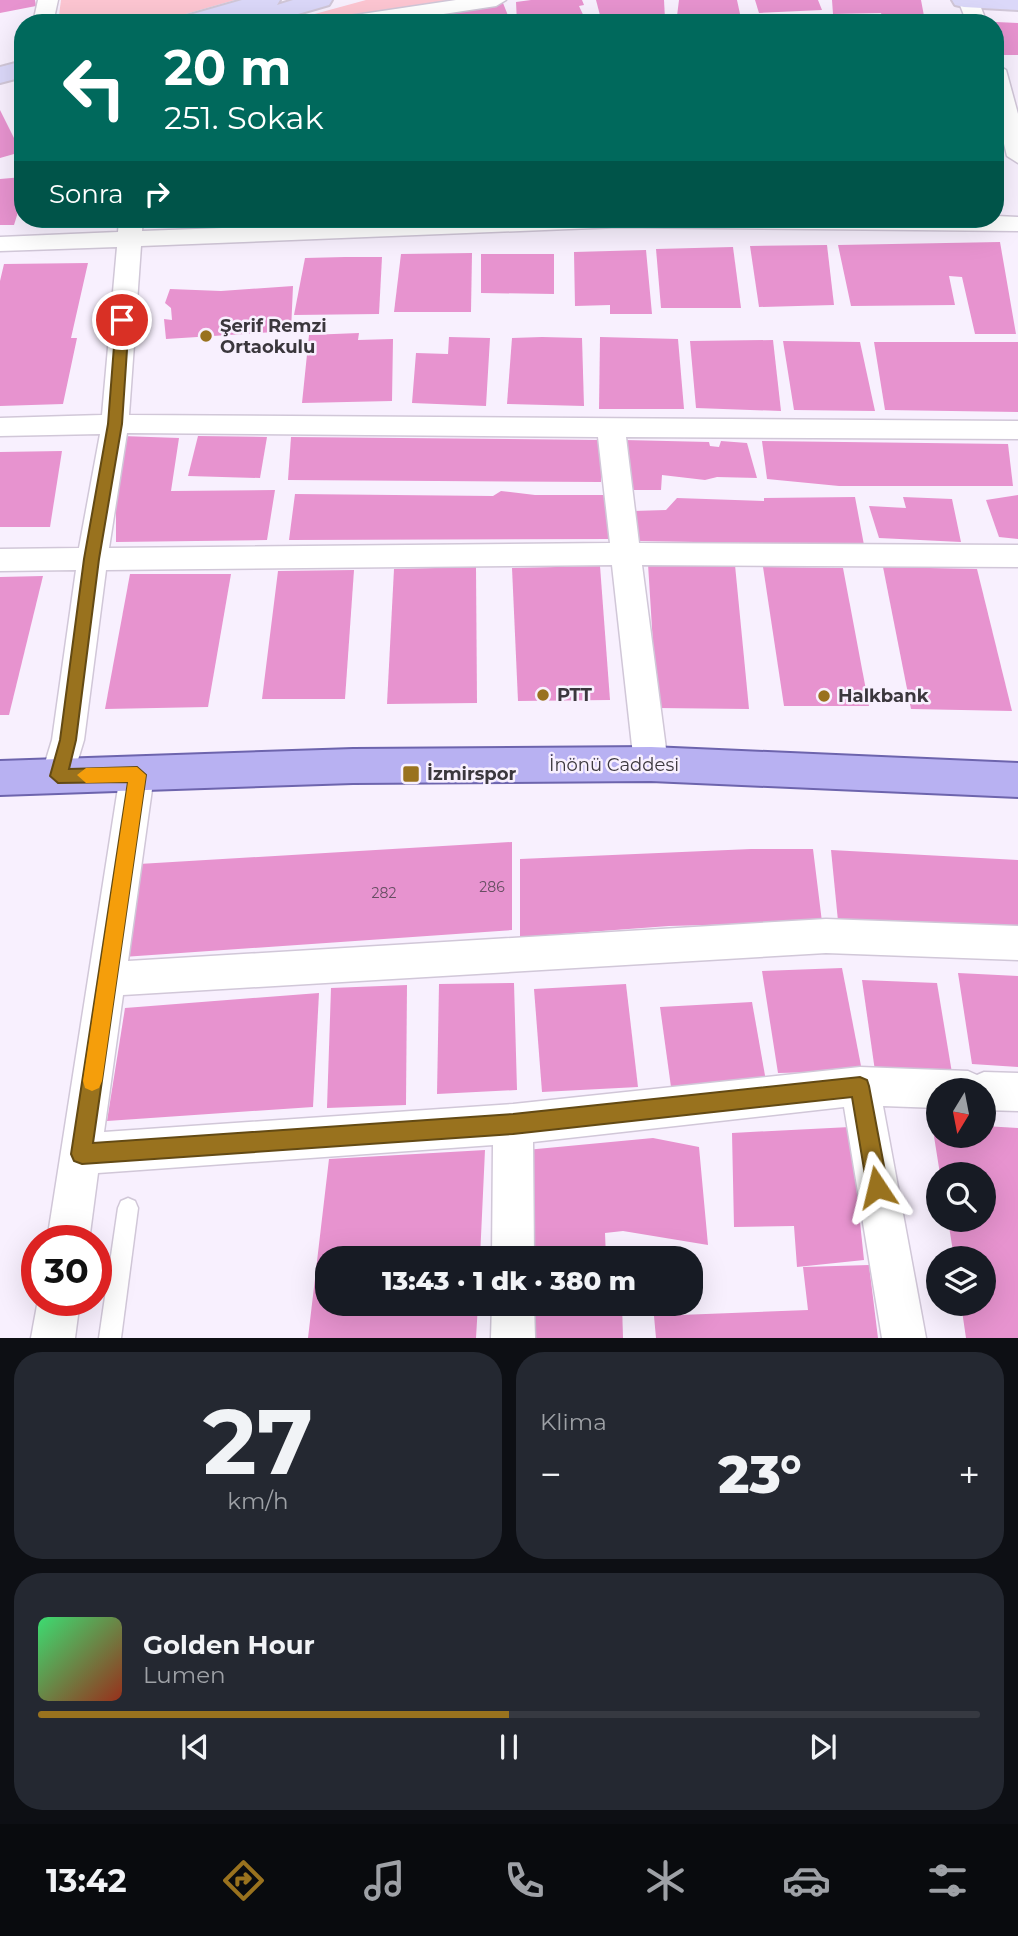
<!DOCTYPE html>
<html lang="tr">
<head>
<meta charset="utf-8">
<style>
  body { margin:0; font-family:Montserrat,sans-serif; background:#242831; color:#f1f3f6; height:100vh; display:flex; flex-direction:column; font-size:26px; white-space:nowrap }
  * { box-sizing:border-box; margin:0 }
  p { font-size:23px; color:#9ea1a6 }
  .icon { flex:none; width:38px; height:38px; fill:none; stroke:currentColor; stroke-width:2; stroke-linecap:round; stroke-linejoin:round }
  .map { position:relative; height:1338px; overflow:hidden }
  .drawer { display:flex; flex-direction:column; gap:14px; padding:14px; background:#0d0f14; flex:1 }
  .drawer>* { flex:none }
  .top-card { position:absolute; left:14px; top:14px; width:990px; height:214px; border-radius:28px; box-shadow:0 7px 28px #0002; background:#00695c; color:#fff; overflow:hidden }
  .needle { width:46px; rotate:190deg }
  .tools { position:absolute; left:926px; top:1078px; display:grid; gap:14px }
  .tools a { display:grid; place-items:center; width:70px; height:70px; border-radius:50%; background:#171b24; box-shadow:0 7px 28px #0002; font-size:35px }
  .speed { position:absolute; left:21px; top:1225px; display:flex; gap:14px; font-size:35px; font-weight:700; text-align:center }
  .speed>* { display:grid; place-content:center; width:91px; height:91px; border-radius:50%; background:#171b24; box-shadow:0 7px 28px #0002; line-height:1 }
  .speed .limit { border:10px solid #d22; background:#fff; color:#111 }
  .pin { position:absolute; display:grid; place-items:center; width:60px; height:60px; color:#fff; margin:-30px; border:4px solid #fff; border-radius:50%; box-shadow:0 2px 7px #0007 }
  .me { position:absolute; width:77px; margin:-38px; rotate:350deg; stroke-linejoin:round; filter:drop-shadow(0 0 5px #0008) }
  .turn { display:flex; align-items:center; gap:24px; height:147px; padding:0 35px; font-size:32px }
  .turn .icon { width:91px; height:91px; stroke-width:2.5 }
  .turn b { display:block; font-size:49px; line-height:60px }
  .then { display:flex; align-items:center; height:66px; padding:0 35px; background:#0003; gap:14px; font-size:26px }
  .big { font-size:52px; font-weight:800; line-height:1.1 }
  .drawer .widget { flex:1; display:flex; flex-direction:column; justify-content:center; gap:10px; min-width:0; padding:0 24px; border-radius:28px; background:#242831 }
  .drawer .dial { align-items:center; gap:0 }
  .dial b { font-size:91px; line-height:1 }
  .song { display:flex; align-items:center; gap:21px }
  .cover { width:84px; height:84px; border-radius:10px; background:linear-gradient(135deg,hsl(140 70% 55%),hsl(10 70% 35%)) }
  .played { height:7px; border-radius:4px; background:linear-gradient(90deg,#99721e 50%,#363941 50%) }
  .keys { display:flex; justify-content:space-around; direction:ltr }
  .heat { display:flex; justify-content:space-between; align-items:center; font-size:38px; direction:ltr }
  .drawer .tiles { flex:1; display:grid; gap:14px; grid-template-columns:1fr 1fr }
  .widget:last-child { grid-column:span 2 }
  .trip { position:absolute; left:315px; top:1246px; width:388px; height:70px; border-radius:28px; background:#171b24; box-shadow:0 7px 28px #0002; font-weight:800; line-height:70px; text-align:center }
  .tab-bar { display:flex; height:112px; justify-content:space-around; align-items:center; background:#090b0e; color:#9ea1a6 }
  .tab-bar .icon { width:49px; height:49px }
  .tab-bar .current { color:#99721e }
  .tab-bar b { font-size:32px; color:#f1f3f6 }
  .map>svg:first-child { display:block }
  .green { fill:#fdc6d2 }
  .building { fill:#e793cf }
  .lines { fill:none; stroke-linecap:round; stroke-linejoin:round }
  .lane-casing { stroke:#d1c7d8; stroke-width:3 }
  .street-casing { stroke:#d1c7d8; stroke-width:3 }
  .secondary-casing { stroke:#d1c7d8; stroke-width:4 }
  .primary-casing { stroke:#6d64ad; stroke-width:4 }
  .lane { fill:#fff; fill-rule:evenodd }
  .street { fill:#fff; fill-rule:evenodd }
  .secondary { fill:#dbd8f9; fill-rule:evenodd }
  .primary { fill:#b8b1f2; fill-rule:evenodd }
  .route { fill:#99721e; stroke:#634a14; stroke-width:2 }
  .slow { fill:#f59e0b }
  .poi-dot { fill:#99721e; stroke:#f8f0fe; stroke-width:2.5 }
  .labels { text-anchor:middle; dominant-baseline:central; stroke-width:5; stroke-linejoin:round; paint-order:stroke }
  .number-label { font-size:14px; fill:#664e62 }
  .poi-label { font-size:18px; font-weight:bold; fill:#3b373d; stroke:#f8f0fe; text-anchor:start }
  .street-label { font-size:18px; fill:#3b373d; stroke:#f8f0fe }
</style>
</head>
<body>
<div class="map">
<svg width="1018" height="1338" viewBox="0 0 1018 1338">
  <rect width="100%" height="100%" fill="#f8f0fe"/>
  <!-- green -->
  <g class="green">
    <polygon points="61,0 235,0 154,23 58,23"/>
    <polygon points="366,0 472,0 306,23 289,21"/>
  </g>
  <!-- building -->
  <g class="building">
    <polygon points="0,0 35,0 36,6 0,13"/>
    <polygon points="531,0 582,0 584,5 579,6 586,21 517,23 516,2"/>
    <polygon points="596,0 664,0 665,19 602,23"/>
    <polygon points="679,0 737,0 740,14 677,16"/>
    <polygon points="755,0 818,0 822,10 759,13"/>
    <polygon points="832,0 921,0 924,16 883,18 881,13 833,14"/>
    <polygon points="503,3 511,23 441,23 436,13"/>
    <polygon points="424,14 428,23 378,23"/>
    <polygon points="892,18 937,18 939,23 893,23"/>
    <polygon points="996,22 1018,23 1018,55 1002,55"/>
    <polygon points="0,110 21,152 0,158"/>
    <polygon points="23,177 23,196 14,225 0,225 0,179"/>
    <polygon points="35,219 85,219 85,221 33,223"/>
    <polygon points="1000,242 1016,334 975,334 962,277 949,276 955,305 851,306 838,245"/>
    <polygon points="827,245 834,305 759,307 750,246"/>
    <polygon points="733,247 741,308 661,308 656,249"/>
    <polygon points="646,250 652,314 610,314 610,305 575,306 574,252"/>
    <polygon points="472,253 471,312 394,312 401,254"/>
    <polygon points="481,254 554,254 554,294 481,293"/>
    <polygon points="345,257 382,257 379,314 294,315 305,258"/>
    <polygon points="88,263 71,338 77,338 63,404 0,406 0,281 4,264"/>
    <polygon points="293,286 291,331 166,339 164,319 172,320 171,308 165,303 170,289 221,291"/>
    <polygon points="359,333 358,340 393,339 392,401 302,403 309,335"/>
    <polygon points="449,337 490,338 486,406 412,403 416,353 448,354"/>
    <polygon points="542,337 582,338 584,406 507,404 512,338"/>
    <polygon points="600,337 678,339 684,409 599,409"/>
    <polygon points="773,340 781,411 696,408 690,341"/>
    <polygon points="783,341 860,342 875,411 794,410"/>
    <polygon points="874,342 1018,342 1018,412 885,410"/>
    <polygon points="122,436 179,438 171,491 275,490 267,540 116,542 116,486"/>
    <polygon points="198,436 267,437 260,478 188,476"/>
    <polygon points="291,437 601,440 601,482 288,480"/>
    <polygon points="625,440 709,442 710,446 719,447 721,441 747,443 757,478 717,477 705,480 662,475 661,490 626,490"/>
    <polygon points="762,441 1008,444 1013,486 839,486 767,479"/>
    <polygon points="62,451 50,527 0,527 0,452"/>
    <polygon points="501,491 535,495 608,495 610,539 289,540 295,494 493,496"/>
    <polygon points="1018,495 1018,539 999,537 986,500"/>
    <polygon points="855,497 864,545 638,541 633,511 666,510 677,498 764,501 764,498"/>
    <polygon points="903,497 952,499 961,542 879,538 869,506 906,508"/>
    <polygon points="648,564 735,565 749,709 657,708"/>
    <polygon points="600,566 610,700 518,701 512,568"/>
    <polygon points="476,567 477,703 387,704 394,569"/>
    <polygon points="763,567 843,568 869,706 784,706"/>
    <polygon points="883,567 977,569 1012,711 911,709"/>
    <polygon points="354,570 345,699 262,699 278,571"/>
    <polygon points="130,574 231,574 208,707 105,709"/>
    <polygon points="43,576 9,715 0,715 0,577"/>
    <polygon points="512,842 512,930 123,957 139,864"/>
    <polygon points="751,849 813,849 822,922 669,926 520,937 520,859"/>
    <polygon points="831,850 1018,860 1018,932 838,921"/>
    <polygon points="842,968 862,1071 778,1073 762,971"/>
    <polygon points="958,973 1018,976 1018,1067 972,1064"/>
    <polygon points="862,980 937,983 952,1073 875,1071"/>
    <polygon points="514,983 517,1090 437,1094 439,984"/>
    <polygon points="626,984 638,1087 542,1092 534,989"/>
    <polygon points="407,985 406,1105 327,1108 331,988"/>
    <polygon points="319,993 313,1107 107,1121 125,1008"/>
    <polygon points="752,1002 766,1081 671,1087 660,1007"/>
    <polygon points="932,1124 938,1124 938,1136 984,1136 984,1126 1018,1128 1018,1338 966,1338 961,1304 984,1304 984,1258 954,1258 948,1220 984,1220 984,1174 940,1174"/>
    <polygon points="850,1127 864,1260 797,1267 794,1226 734,1227 732,1133"/>
    <polygon points="653,1138 699,1147 708,1245 623,1231 605,1233 606,1258 519,1258 526,1150"/>
    <polygon points="485,1150 480,1258 327,1258 327,1304 478,1304 476,1338 308,1338 329,1159"/>
    <polygon points="869,1265 878,1338 656,1338 654,1316 808,1310 803,1267"/>
    <polygon points="517,1304 622,1304 623,1338 518,1338"/>
  </g>
  <g class="lines">
    <defs>
      <polygon id="lane" points="128,1198 135,1201 138,1208 121,1338 99,1338 118,1208 121,1201"/>
      <g id="street">
        <polygon points="38,0 58,0 53,23 33,23"/>
        <polygon points="456,0 506,0 496,6 384,23 332,23 342,17"/>
        <polygon points="958,0 978,0 987,23 967,23"/>
        <polygon points="996,64 1006,70 1018,114 1018,163 1007,156 996,111"/>
        <path d="M996 216 1018 217V231L618 227 141 246 129 415 1018 421V439L626 437 639 543 1018 545V567L642 565 668 764 663 774 651 778 639 774 634 764 612 565 106 570 84 740 70 786 58 790 46 786 41 776 52 740 76 570 0 571V549L79 548 100 434 0 436V418L102 415 117 247 0 251V237L118 232 119 219H143L142 231 466 219ZM127 433 598 437 610 543 109 548Z"/>
        <polygon points="137,761 149,765 154,775 128,961 826,919 1018,926 1018,960 826,953 123,995 104,1132 513,1104 860,1067 968,1071 977,1075 984,1072 1018,1073 1018,1111 984,1110 984,1090 938,1090 938,1108 883,1106 926,1338 882,1338 844,1107 533,1142 534,1258 492,1258 493,1145 98,1173 89,1241 47,1241 120,775 125,765"/>
        <polygon points="38,1300 80,1300 75,1338 31,1338"/>
        <polygon points="492,1304 534,1304 535,1338 491,1338"/>
      </g>
      <g id="secondary">
        <polygon points="242,0 280,0 277,5 293,0 332,0 329,5 267,23 231,23 234,17 216,23 176,23 179,18"/>
        <polygon points="952,0 1018,0 1018,10 964,7 955,5"/>
        <polygon points="23,61 23,77 0,83 0,67"/>
      </g>
      <polygon id="primary" points="651,747 1018,763 1018,797 651,781 353,783 0,795 0,761 353,749"/>
    </defs>
    <!-- lane casing -->
    <use href="#lane" class="lane-casing"/>
    <!-- street casing -->
    <use href="#street" class="street-casing"/>
    <!-- secondary casing -->
    <use href="#secondary" class="secondary-casing"/>
    <!-- primary casing -->
    <use href="#primary" class="primary-casing"/>
    <!-- lane -->
    <use href="#lane" class="lane"/>
    <!-- street -->
    <use href="#street" class="street"/>
    <!-- secondary -->
    <use href="#secondary" class="secondary"/>
    <!-- primary -->
    <use href="#primary" class="primary"/>
  </g>
  <!-- route -->
  <polygon class="route" points="122,316 129,320 122,424 99,559 76,740 69,769 137,767 146,775 93,1143 513,1114 860,1077 867,1080 869,1086 888,1187 885,1194 877,1197 870,1194 867,1187 852,1097 513,1134 82,1164 74,1161 71,1154 128,782 58,783 50,776 60,740 84,559 108,424 116,320"/>
  <!-- slow -->
  <polygon class="slow" points="137,767 146,775 102,1081 99,1088 92,1091 85,1088 83,1081 128,782 86,783 77,775 86,768"/>
  <!-- markers -->
  <g class="poi-dot">
    <circle cx="206" cy="336" r="7"/>
    <circle cx="543" cy="695" r="7"/>
    <circle cx="824" cy="696" r="7"/>
    <rect x="402" y="765" width="18" height="18" rx="3.5"/>
  </g>
  <g class="labels">
    <!-- number labels -->
    <g class="number-label">
      <text x="492" y="887">286</text>
      <text x="384" y="893">282</text>
    </g>
    <!-- poi labels -->
    <g class="poi-label">
      <text x="220" y="326">Şerif Remzi<tspan x="220" dy="21">Ortaokulu</tspan></text>
      <text x="557" y="695">PTT</text>
      <text x="838" y="696">Halkbank</text>
      <text x="427" y="774">İzmirspor</text>
    </g>
    <!-- street labels -->
    <g class="street-label">
      <text x="614" y="765">İnönü Caddesi</text>
    </g>
  </g>
</svg>
<div class="tools">
<a><svg class="needle" viewBox="-14 -14 28 28"><path d="M0-13l5 13h-10z" fill="#e53935"/><path d="M0 13l5-13h-10z" fill="#9ea1a6"/></svg></a>
<a><svg class="icon" aria-label="search" viewBox="0 0 24 24"><circle cx="10" cy="10" r="6"/><path d="M15 15l6 6"/></svg></a>
<a><svg class="icon" aria-label="layers" viewBox="0 0 24 24"><path d="M12 4l9 5-9 5-9-5zM3 14l9 5 9-5"/></svg></a>
</div>
<div class="speed"><div class="limit">30</div></div>
<div class="pin" style="left:122px;top:320px;background:#d93025"><svg class="icon" aria-label="arrive" viewBox="0 0 24 24"><path d="M6 21V4h12l-3 4 3 4H6"/></svg></div>
<svg class="me" style="left:877px;top:1187px" viewBox="-20 -20 40 40"><path d="M0-17L14 15 0 8-14 15z" fill="#99721e" stroke="#fff" stroke-width="4"/></svg>
<div class="trip">13:43 · 1 dk · 380 m</div>
<div class="top-card">
<div class="turn"><svg class="icon" aria-label="left" viewBox="0 0 24 24"><path d="M17 20v-9H6M10 6l-5 5 5 5"/></svg><div><b>20 m</b>251. Sokak</div></div>
<div class="then">Sonra<svg class="icon" aria-label="right" viewBox="0 0 24 24"><path d="M7 20v-9h11M14 6l5 5-5 5"/></svg></div>
</div>
</div>
<section class="drawer">
<div class="tiles">
<div class="widget dial"><b>27</b><p>km/h</p></div>
<div class="widget"><p>Klima</p>
<div class="heat"><a>−</a><b class="big">23°</b><a>+</a></div>
</div>
<div class="widget">
<div class="song"><i class="cover"></i><div><b>Golden Hour</b><p>Lumen</p></div></div>
<div class="played"></div>
<div class="keys"><svg class="icon" aria-label="previous" viewBox="0 0 24 24"><path d="M18 5L8 12l10 7zM5 5v14"/></svg><svg class="icon" aria-label="pause" viewBox="0 0 24 24"><path d="M8 5v14M16 5v14"/></svg><svg class="icon" aria-label="next" viewBox="0 0 24 24"><path d="M6 5l10 7-10 7zM19 5v14"/></svg></div>
</div>
</div>
</section>
<nav class="tab-bar">
<b>13:42</b>
<svg class="icon current" aria-label="directions" viewBox="0 0 24 24"><path d="M12 3l9 9-9 9-9-9zM9 14v-3h6M13 9l2 2-2 2"/></svg>
<svg class="icon" aria-label="music" viewBox="0 0 24 24"><path d="M9 18V5l10-2v13"/><circle cx="6" cy="18" r="3"/><circle cx="16" cy="16" r="3"/></svg>
<svg class="icon" aria-label="phone" viewBox="0 0 24 24"><path d="M5 4h4l2 5-3 2q2 4 5 5l2-3 5 2v4C11 20 4 13 5 4z"/></svg>
<svg class="icon" aria-label="climate" viewBox="0 0 24 24"><path d="M12 3v18M4 7l16 10M4 17L20 7"/></svg>
<svg class="icon" aria-label="car" viewBox="0 0 24 24"><path d="M5 17H2v-5l4-1 3-4h7l3 4 3 1v5h-3M9 17h6M6 11h13"/><circle cx="7" cy="17" r="2"/><circle cx="17" cy="17" r="2"/></svg>
<svg class="icon" aria-label="filters" viewBox="0 0 24 24"><path d="M4 7h16M4 17h16"/><circle cx="9" cy="7" r="2"/><circle cx="15" cy="17" r="2"/></svg>
</nav>
</body>
</html>
